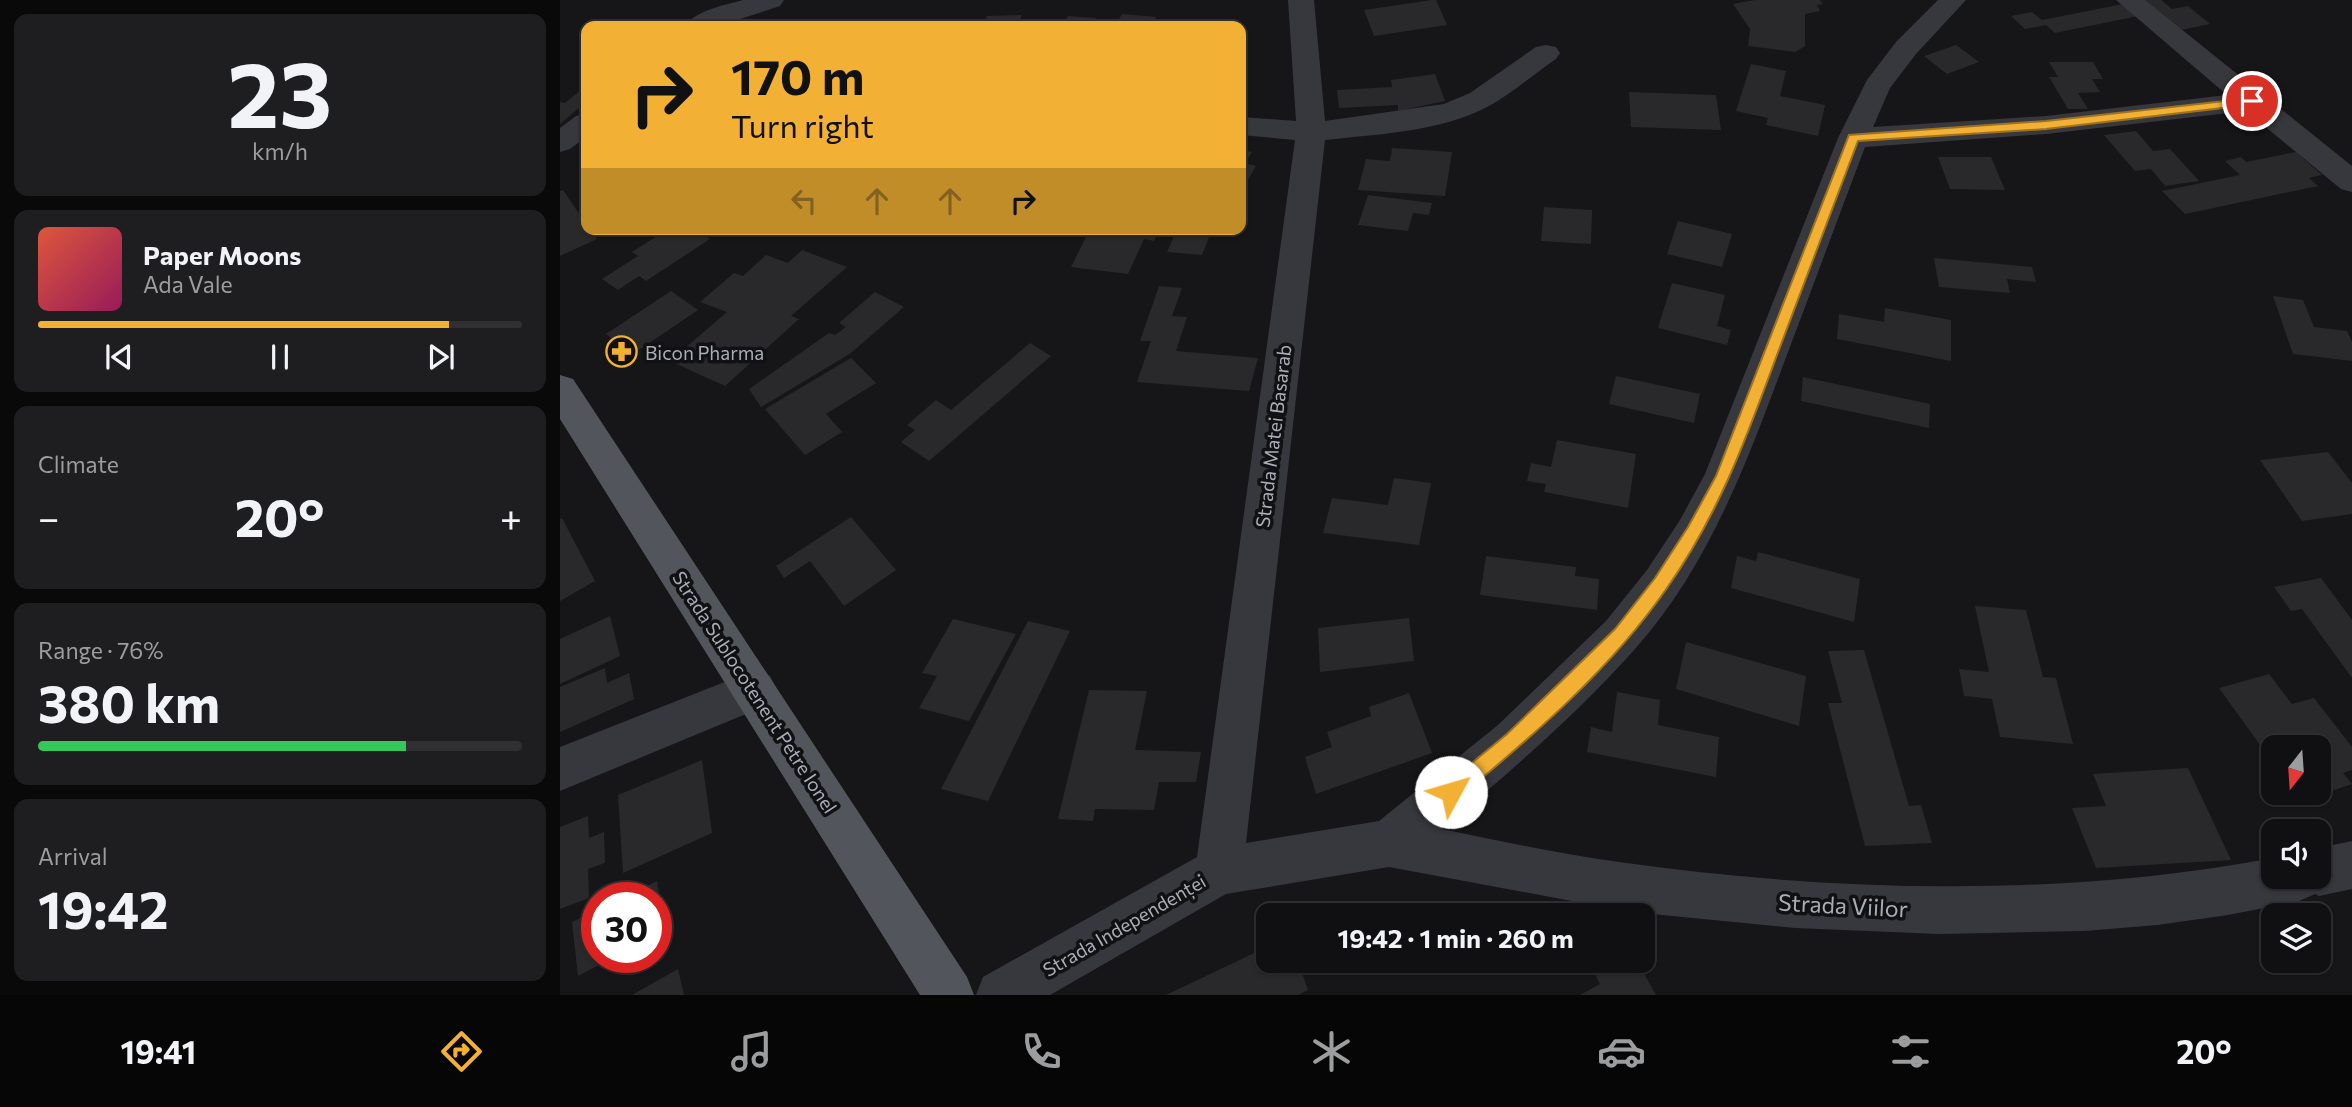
<!DOCTYPE html>
<html lang="en">
<head>
<meta charset="utf-8">
<style>
  body { margin:0; font-family:Commissioner,sans-serif; background:#1e1e20; color:#f1f3f6; height:100vh; display:flex; flex-direction:column; font-size:26px; white-space:nowrap }
  * { box-sizing:border-box; margin:0 }
  p { font-size:23px; color:#9c9d9f }
  .icon { flex:none; width:38px; height:38px; fill:none; stroke:currentColor; stroke-width:2; stroke-linecap:round; stroke-linejoin:round }
  .map { position:relative; flex:1; overflow:hidden }
  .drawer { display:flex; flex-direction:column; gap:14px; padding:14px; background:#09090a; width:560px }
  .drawer>* { flex:none }
  .guide { position:absolute; left:21px; top:21px; width:665px; height:214px; border-radius:14px; box-shadow:0 2px 5px #0004,0 0 0 2px #303032; background:#f2b134; color:#111; overflow:hidden }
  .needle { width:46px; rotate:197deg }
  .fabs { position:absolute; left:1701px; top:735px; display:grid; gap:14px }
  .fabs a { display:grid; place-items:center; width:70px; height:70px; border-radius:14px; background:#101012; box-shadow:0 2px 5px #0004,0 0 0 2px #303032; font-size:35px }
  .speed { position:absolute; left:21px; top:882px; display:flex; gap:14px; font-size:35px; font-weight:700; text-align:center }
  .speed>* { display:grid; place-content:center; width:91px; height:91px; border-radius:50%; background:#101012; box-shadow:0 2px 5px #0004,0 0 0 2px #303032; line-height:1 }
  .speed .limit { border:10px solid #d22; background:#fff; color:#111 }
  .pin { position:absolute; display:grid; place-items:center; width:60px; height:60px; color:#fff; margin:-30px; border:4px solid #fff; border-radius:50%; box-shadow:0 2px 7px #0007 }
  .me { position:absolute; width:77px; margin:-38px; rotate:51deg; stroke-linejoin:round; filter:drop-shadow(0 0 5px #0008) }
  .turn { display:flex; align-items:center; gap:24px; height:147px; padding:0 35px; font-size:32px }
  .turn .icon { width:91px; height:91px; stroke-width:2.5 }
  .turn b { display:block; font-size:49px; line-height:60px }
  .lanes { display:flex; align-items:center; height:66px; padding:0 35px; background:#0003; justify-content:center; gap:35px; direction:ltr }
  .lanes .off { opacity:.35 }
  .big { font-size:52px; font-weight:700; line-height:1.1 }
  .drawer .card { flex:1; display:flex; flex-direction:column; justify-content:center; gap:10px; min-width:0; padding:0 24px; border-radius:14px; background:#1e1e20 }
  .drawer .dial { align-items:center; gap:0 }
  .dial b { font-size:91px; line-height:1 }
  .song { display:flex; align-items:center; gap:21px }
  .cover { width:84px; height:84px; border-radius:10px; background:linear-gradient(135deg,hsl(10 70% 55%),hsl(330 70% 35%)) }
  .played { height:7px; border-radius:4px; background:linear-gradient(90deg,#f2b134 85%,#303032 85%) }
  .keys { display:flex; justify-content:space-around; direction:ltr }
  .heat { display:flex; justify-content:space-between; align-items:center; font-size:38px; direction:ltr }
  .charge { height:10px; border-radius:5px; background:linear-gradient(90deg,#34c759 76%,#303032 0) }
  .trip { position:absolute; left:696px; top:903px; width:399px; height:70px; border-radius:14px; background:#101012; box-shadow:0 2px 5px #0004,0 0 0 2px #303032; font-weight:700; line-height:70px; text-align:center }
  .tabs { display:flex; height:112px; justify-content:space-around; align-items:center; background:#060607; color:#9c9d9f }
  .tabs .icon { width:49px; height:49px }
  .tabs .current { color:#f2b134 }
  .tabs b { font-size:32px; color:#f1f3f6 }
  main { display:flex; flex:1; min-height:0 }
  .map>svg:first-child { display:block }
  .building { fill:#29292c }
  .lines { fill:none; stroke-linecap:round; stroke-linejoin:round }
  .minor { fill:#37383d; fill-rule:evenodd }
  .major { fill:#53555c; fill-rule:evenodd }
  .route { fill:#f2b134; stroke:#9d7322; stroke-width:2 }
  .labels { text-anchor:middle; dominant-baseline:central; stroke-width:7; stroke-linejoin:round; paint-order:stroke }
  .poi-label { font-size:19px; fill:#a8adb8; stroke:#111113; text-anchor:start }
  .street-label { font-size:19px; fill:#a8adb8; stroke:#111113 }
  .near-street-label { font-size:23px; fill:#a8adb8; stroke:#111113 }
</style>
</head>
<body>
<main>
<section class="drawer">
<div class="card dial"><b>23</b><p>km/h</p></div>
<div class="card">
<div class="song"><i class="cover"></i><div><b>Paper Moons</b><p>Ada Vale</p></div></div>
<div class="played"></div>
<div class="keys"><svg class="icon" aria-label="previous" viewBox="0 0 24 24"><path d="M18 5L8 12l10 7zM5 5v14"/></svg><svg class="icon" aria-label="pause" viewBox="0 0 24 24"><path d="M8 5v14M16 5v14"/></svg><svg class="icon" aria-label="next" viewBox="0 0 24 24"><path d="M6 5l10 7-10 7zM19 5v14"/></svg></div>
</div>
<div class="card"><p>Climate</p>
<div class="heat"><a>−</a><b class="big">20°</b><a>+</a></div>
</div>
<div class="card"><p>Range · 76%</p><b class="big">380 km</b><div class="charge"></div></div>
<div class="card"><p>Arrival</p><b class="big">19:42</b></div>
</section>
<div class="map">
<svg width="1792" height="995" viewBox="0 0 1792 995">
  <rect width="100%" height="100%" fill="#161618"/>
  <!-- building -->
  <g class="building">
    <polygon points="872,0 876,0 887,25 814,36 804,10"/>
    <polygon points="1195,0 1260,0 1263,4 1257,5 1260,11 1245,14 1245,46 1235,52 1188,46 1190,29 1173,4"/>
    <polygon points="1581,0 1601,0 1612,9 1628,6 1650,24 1616,31"/>
    <polygon points="1563,4 1578,16 1495,33 1486,25 1465,29 1451,16 1472,12 1482,20"/>
    <polygon points="562,14 596,17 592,26 555,26"/>
    <polygon points="462,15 457,26 423,26 427,16"/>
    <polygon points="508,16 536,18 533,24 539,26 502,26"/>
    <polygon points="1396,45 1419,62 1387,74 1364,56"/>
    <polygon points="1489,62 1533,62 1543,79 1532,79 1540,92 1518,93 1528,109 1508,109 1489,77 1498,77"/>
    <polygon points="1191,64 1226,71 1220,96 1265,105 1258,136 1206,125 1208,118 1176,111"/>
    <polygon points="875,74 885,101 838,111 838,105 779,108 777,90 832,87 831,80"/>
    <polygon points="26,86 26,102 0,124 0,102 5,103"/>
    <polygon points="1069,92 1156,95 1161,130 1071,127"/>
    <polygon points="1576,131 1593,151 1610,149 1639,181 1605,186 1591,169 1575,171 1544,135"/>
    <polygon points="832,148 892,152 885,196 798,190 806,159 830,161"/>
    <polygon points="681,150 692,152 685,163 696,166 681,192"/>
    <polygon points="1736,152 1762,175 1749,178 1758,186 1625,214 1602,191 1680,175 1665,161 1681,157 1686,162"/>
    <polygon points="1378,157 1431,157 1445,190 1390,189"/>
    <polygon points="3,190 26,224 26,229 30,229 37,239 0,256 0,191"/>
    <polygon points="808,195 872,203 869,215 853,213 848,231 798,225"/>
    <polygon points="984,207 1032,210 1031,244 981,241"/>
    <polygon points="1118,221 1172,234 1162,267 1107,254"/>
    <polygon points="108,229 135,229 150,239 86,281 79,276 58,290 42,279 78,256 72,252"/>
    <polygon points="530,229 600,229 594,241 584,239 568,274 511,267"/>
    <polygon points="617,229 652,229 642,255 607,252"/>
    <polygon points="242,250 287,267 231,316 239,319 165,386 110,361 167,312 140,302 174,273 183,276 206,255 228,263"/>
    <polygon points="1374,258 1472,267 1476,282 1447,279 1450,293 1379,287"/>
    <polygon points="1112,283 1165,295 1157,326 1171,330 1167,345 1098,328"/>
    <polygon points="599,286 622,288 612,316 627,317 616,351 698,358 689,391 577,382 591,341 580,341"/>
    <polygon points="111,291 138,310 73,354 46,334"/>
    <polygon points="315,292 344,307 291,353 201,407 189,389 269,333 275,335 286,327 279,323"/>
    <polygon points="1713,296 1743,300 1754,327 1787,331 1792,342 1792,361 1733,354"/>
    <polygon points="1325,308 1391,320 1391,361 1277,339 1279,314 1324,322"/>
    <polygon points="470,343 491,356 369,461 341,442 355,430 347,425 376,400 391,410"/>
    <polygon points="291,358 316,383 266,414 282,432 245,455 205,409"/>
    <polygon points="1056,376 1140,394 1134,423 1049,404"/>
    <polygon points="1243,377 1370,404 1369,428 1241,401"/>
    <polygon points="997,440 1076,454 1068,508 984,492 986,484 967,481 971,463 991,467"/>
    <polygon points="1768,452 1792,483 1792,514 1742,521 1700,460"/>
    <polygon points="834,478 871,483 859,545 763,533 772,498 828,505"/>
    <polygon points="291,517 336,570 284,606 250,561 224,578 216,566"/>
    <polygon points="2,518 35,581 0,601 0,519"/>
    <polygon points="1198,552 1300,579 1294,622 1171,588 1177,556 1196,561"/>
    <polygon points="926,556 1016,567 1015,576 1039,579 1037,610 920,595"/>
    <polygon points="1761,578 1792,620 1792,678 1742,609 1731,611 1714,587"/>
    <polygon points="1415,606 1466,610 1483,677 1496,678 1513,744 1440,737 1432,699 1404,696 1399,669 1429,672"/>
    <polygon points="50,616 60,656 0,684 0,639"/>
    <polygon points="849,618 854,661 760,672 758,628"/>
    <polygon points="393,619 456,634 409,721 359,708 377,676 362,673"/>
    <polygon points="468,621 510,631 428,801 381,789"/>
    <polygon points="1126,642 1246,676 1239,726 1116,689"/>
    <polygon points="1304,650 1349,806 1361,805 1372,843 1305,846 1268,703 1282,703 1268,651"/>
    <polygon points="45,668 47,683 69,673 74,699 0,732 0,687"/>
    <polygon points="1709,674 1732,704 1754,698 1792,747 1792,770 1783,773 1792,784 1741,801 1735,793 1759,793 1759,747 1713,747 1713,763 1659,688"/>
    <polygon points="529,690 587,691 575,750 641,752 636,782 599,782 594,810 535,809 533,821 498,819"/>
    <polygon points="1057,692 1100,700 1098,725 1159,737 1156,777 1027,752 1031,727 1052,732"/>
    <polygon points="849,693 872,753 756,794 745,757 772,747 767,732 811,716 809,707"/>
    <polygon points="142,760 152,833 63,873 58,795"/>
    <polygon points="1628,768 1671,860 1536,868 1512,808 1546,806 1533,774"/>
    <polygon points="28,816 29,838 44,832 45,863 28,869 29,898 0,909 0,827"/>
    <polygon points="97,881 105,932 96,936 96,898 62,898"/>
    <polygon points="37,910 37,957 54,957 18,976 12,922"/>
    <polygon points="709,946 709,961 738,961 748,990 738,995 606,995"/>
    <polygon points="1028,961 1077,961 1096,995 1020,995 1040,984"/>
    <polygon points="118,969 124,995 72,995"/>
  </g>
  <g class="lines">
    <!-- minor -->
    <g class="minor">
      <path d="M183 0H224L220 6 159 26H125C136 10 165 5 183 0Z"/>
      <path d="M728 0H754L765 121 884 104 910 93 976 47 986 45 996 47 1000 53 996 59C974 74 952 93 929 106 881 132 818 134 765 140L686 843 819 821 938 725 1046 621 1087 570 1120 520 1145 474 1278 138 1307 80 1336 42 1378 0H1406L1356 54 1330 88 1313 127 1486 116 1667 95 1556 0H1585L1792 166V192L1781 189 1686 111 1486 134 1305 147C1278 218 1252 289 1225 360 1187 462 1149 566 1075 649 1016 715 949 773 882 829 940 841 999 854 1059 862 1272 892 1502 898 1713 858V877H1759V848L1792 841V889L1759 896 1755 894 1739 901 1668 915 1597 925 1525 931 1380 934 1235 928 1071 912 829 867 666 894 490 995H416L423 977 637 857 735 140 681 135V117L736 121Z"/>
      <polygon points="26,114 26,137 10,149 0,152 0,128 16,116"/>
      <polygon points="195,670 210,676 217,690 210,704 0,791 0,747"/>
    </g>
    <!-- major -->
    <polygon class="major" points="0,375 13,379 407,977 414,995 360,995 0,419"/>
  </g>
  <!-- route -->
  <path class="route" d="M1692 98 1696 99V104L1486 129 1298 141C1271 212 1244 283 1217 355 1186 439 1159 514 1107 588 1051 669 973 736 898 798L891 801 885 798 882 792 885 785 947 734 1055 629 1095 578 1128 527 1156 476 1289 135 1486 121Z"/>
  <!-- icons -->
  <defs>
    <symbol id="pharmacy-ring" viewBox="-11 -11 22 22"><circle r="9.5" fill="#111113" stroke="#f2b134" stroke-width="1.5"/><path d="M-2-6h4v4h4v4h-4v4h-4v-4h-4v-4h4Z" fill="#f2b134"/></symbol>
  </defs>
  <g fill-rule="evenodd">
    <use href="#pharmacy-ring" x="44" y="334" width="35" height="35"/>
  </g>
  <g class="labels">
    <!-- poi labels -->
    <g class="poi-label">
      <text x="85" y="352">Bicon Pharma</text>
    </g>
    <!-- street labels -->
    <g class="street-label">
      <text transform="translate(713 436) rotate(-83)">Strada Matei Basarab</text>
      <text transform="translate(195 692) rotate(57)">Strada Sublocotenent Petre Ionel</text>
      <text transform="translate(564 925) rotate(-30)">Strada Independenței</text>
    </g>
    <!-- near-street labels -->
    <g class="near-street-label">
      <text transform="translate(1283 905) rotate(3)">Strada Viilor</text>
    </g>
  </g>
</svg>
<div class="fabs">
<a><svg class="needle" viewBox="-14 -14 28 28"><path d="M0-13l5 13h-10z" fill="#e53935"/><path d="M0 13l5-13h-10z" fill="#9c9d9f"/></svg></a>
<a><svg class="icon" aria-label="sound" viewBox="0 0 24 24"><path d="M4 9h4l5-4v14l-5-4H4zM17 9q2 3 0 6"/></svg></a>
<a><svg class="icon" aria-label="layers" viewBox="0 0 24 24"><path d="M12 4l9 5-9 5-9-5zM3 14l9 5 9-5"/></svg></a>
</div>
<div class="speed"><div class="limit">30</div></div>
<div class="pin" style="left:1692px;top:101px;background:#d93025"><svg class="icon" aria-label="arrive" viewBox="0 0 24 24"><path d="M6 21V4h12l-3 4 3 4H6"/></svg></div>
<svg class="me" style="left:891px;top:792px" viewBox="-20 -20 40 40"><circle r="19" fill="#fff"/><path d="M0-13L10 11 0 6-10 11z" fill="#f2b134"/></svg>
<div class="trip">19:42 · 1 min · 260 m</div>
<div class="guide">
<div class="turn"><svg class="icon" aria-label="right" viewBox="0 0 24 24"><path d="M7 20v-9h11M14 6l5 5-5 5"/></svg><div><b>170 m</b>Turn right</div></div>
<div class="lanes"><svg class="icon off" aria-label="left" viewBox="0 0 24 24"><path d="M17 20v-9H6M10 6l-5 5 5 5"/></svg><svg class="icon off" aria-label="ahead" viewBox="0 0 24 24"><path d="M12 20V5M6 11l6-6 6 6"/></svg><svg class="icon off" aria-label="ahead" viewBox="0 0 24 24"><path d="M12 20V5M6 11l6-6 6 6"/></svg><svg class="icon" aria-label="right" viewBox="0 0 24 24"><path d="M7 20v-9h11M14 6l5 5-5 5"/></svg></div>
</div>
</div>
</main>
<nav class="tabs">
<b>19:41</b>
<svg class="icon current" aria-label="directions" viewBox="0 0 24 24"><path d="M12 3l9 9-9 9-9-9zM9 14v-3h6M13 9l2 2-2 2"/></svg>
<svg class="icon" aria-label="music" viewBox="0 0 24 24"><path d="M9 18V5l10-2v13"/><circle cx="6" cy="18" r="3"/><circle cx="16" cy="16" r="3"/></svg>
<svg class="icon" aria-label="phone" viewBox="0 0 24 24"><path d="M5 4h4l2 5-3 2q2 4 5 5l2-3 5 2v4C11 20 4 13 5 4z"/></svg>
<svg class="icon" aria-label="climate" viewBox="0 0 24 24"><path d="M12 3v18M4 7l16 10M4 17L20 7"/></svg>
<svg class="icon" aria-label="car" viewBox="0 0 24 24"><path d="M5 17H2v-5l4-1 3-4h7l3 4 3 1v5h-3M9 17h6M6 11h13"/><circle cx="7" cy="17" r="2"/><circle cx="17" cy="17" r="2"/></svg>
<svg class="icon" aria-label="filters" viewBox="0 0 24 24"><path d="M4 7h16M4 17h16"/><circle cx="9" cy="7" r="2"/><circle cx="15" cy="17" r="2"/></svg>
<b>20°</b>
</nav>
</body>
</html>
